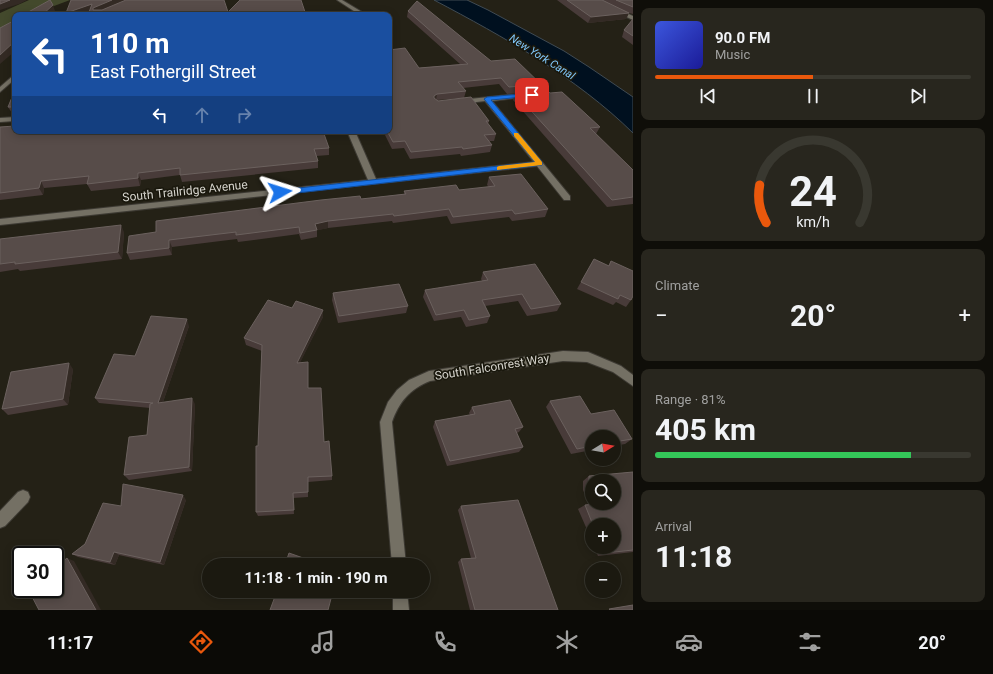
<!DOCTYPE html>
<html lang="en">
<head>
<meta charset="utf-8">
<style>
  body { margin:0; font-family:Roboto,sans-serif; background:#28261e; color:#f1f3f6; height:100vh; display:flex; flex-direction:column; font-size:15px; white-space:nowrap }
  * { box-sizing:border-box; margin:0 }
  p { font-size:13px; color:#a0a09f }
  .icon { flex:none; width:22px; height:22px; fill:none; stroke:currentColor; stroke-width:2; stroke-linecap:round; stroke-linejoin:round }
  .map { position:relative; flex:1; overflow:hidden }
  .details { display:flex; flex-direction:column; gap:8px; padding:8px; background:#0f0e09; width:360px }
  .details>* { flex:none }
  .hud { position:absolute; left:12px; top:12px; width:380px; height:122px; border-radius:8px; box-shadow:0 2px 10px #0003,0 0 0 1px #393830; background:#1a4fa0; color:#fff; overflow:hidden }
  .needle { width:26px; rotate:79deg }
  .buttons { position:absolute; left:585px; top:430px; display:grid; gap:8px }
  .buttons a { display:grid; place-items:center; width:36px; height:36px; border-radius:50%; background:#1b1910; box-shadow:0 2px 10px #0003,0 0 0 1px #393830; font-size:20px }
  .speed { position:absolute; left:12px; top:546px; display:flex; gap:8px; font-size:20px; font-weight:700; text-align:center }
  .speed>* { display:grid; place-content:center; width:52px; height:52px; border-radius:50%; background:#1b1910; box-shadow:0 2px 10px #0003,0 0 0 1px #393830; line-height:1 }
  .speed .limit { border:2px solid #111; border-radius:6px; background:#fff; color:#111 }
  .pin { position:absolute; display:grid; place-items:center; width:34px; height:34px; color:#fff; margin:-17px; border-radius:8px; box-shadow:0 2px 6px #0006 }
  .me { position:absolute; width:44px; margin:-22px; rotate:84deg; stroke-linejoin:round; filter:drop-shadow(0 0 3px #0008) }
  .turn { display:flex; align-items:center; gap:14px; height:84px; padding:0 12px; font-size:18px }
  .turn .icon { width:52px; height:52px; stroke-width:2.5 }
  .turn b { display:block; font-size:28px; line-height:34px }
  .lanes { display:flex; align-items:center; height:38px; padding:0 12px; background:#0003; justify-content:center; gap:20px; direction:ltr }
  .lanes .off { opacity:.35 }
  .big { font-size:30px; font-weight:700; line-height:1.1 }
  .details .widget { flex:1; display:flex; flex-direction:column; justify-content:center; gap:6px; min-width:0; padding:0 14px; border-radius:8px; background:#28261e }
  .details .dial { align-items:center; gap:0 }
  .dial svg { height:104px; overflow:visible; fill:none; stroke:#393830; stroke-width:7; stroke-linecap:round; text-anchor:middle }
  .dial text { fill:#f1f3f6; stroke:none }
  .song { display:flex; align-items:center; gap:12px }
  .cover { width:48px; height:48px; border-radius:6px; background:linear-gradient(135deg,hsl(230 70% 55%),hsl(240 70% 35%)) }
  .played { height:4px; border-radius:2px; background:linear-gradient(90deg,#ea580c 50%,#393830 50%) }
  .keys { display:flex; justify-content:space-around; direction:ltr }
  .heat { display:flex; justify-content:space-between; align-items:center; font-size:22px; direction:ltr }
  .charge { height:6px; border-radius:3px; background:linear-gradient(90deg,#34c759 81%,#393830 0) }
  .trip { position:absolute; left:202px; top:558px; width:228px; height:40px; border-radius:20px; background:#1b1910; box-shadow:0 2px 10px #0003,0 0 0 1px #393830; font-weight:700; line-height:40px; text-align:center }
  .dock { display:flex; height:64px; justify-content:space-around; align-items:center; background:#0b0a06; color:#a0a09f }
  .dock .icon { width:28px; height:28px }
  .dock .selected { color:#ea580c }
  .dock b { font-size:18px; color:#f1f3f6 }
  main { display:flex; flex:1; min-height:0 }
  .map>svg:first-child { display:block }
  .green { fill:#43492c }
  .water { fill:#00101f; stroke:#404b53 }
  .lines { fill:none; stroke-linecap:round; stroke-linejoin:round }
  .minor-casing { stroke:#3d3a33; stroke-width:2 }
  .minor { fill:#747064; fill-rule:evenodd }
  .wall { fill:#483b39; fill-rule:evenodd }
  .shaded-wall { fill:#332a24 }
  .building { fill:#574c49; stroke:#6b615e }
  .route { fill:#1a73e8; stroke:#114b97 }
  .slow { fill:#f59e0b }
  .labels { text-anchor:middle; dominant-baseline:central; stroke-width:3.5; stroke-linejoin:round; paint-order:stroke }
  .far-water-label { font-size:11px; font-style:italic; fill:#82c9fc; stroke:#1a180d }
  .street-label { font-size:12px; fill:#d6d4cd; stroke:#1a180d }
</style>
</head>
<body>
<main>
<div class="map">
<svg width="633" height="610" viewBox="0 0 633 610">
  <rect width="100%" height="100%" fill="#242116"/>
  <!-- green -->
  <polygon class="green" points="29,0 70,0 30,15 15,15 15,22 0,31 0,13"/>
  <!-- water -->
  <path class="water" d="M434 0H467L488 10 564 51 589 67 633 97V133C576 77 504 37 434 0Z"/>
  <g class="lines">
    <defs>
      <g id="minor">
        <polygon points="337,0 342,0 367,15 360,15"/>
        <polygon points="591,0 597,0 633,16 633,20"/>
        <polygon points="15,74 15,79 0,92 0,87"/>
        <polygon points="528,93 530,94 530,96 492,101 570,196 570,200 564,200 537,166 0,225 0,219 368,180 347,131 355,131 376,179 534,162 485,101 460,104 457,102 460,100"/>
        <polygon points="15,117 15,121 0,122 0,118"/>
        <path d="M563 351 588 352 621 366 633 375V386L613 372 587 362 563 361 430 381C410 389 399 402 392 422L406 565H392L380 422 388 402 397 390 409 380 429 371Z"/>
        <polygon points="23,490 28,492 30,497 28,502 5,526 0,528 0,511 18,492"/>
        <polygon points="393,591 407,591 409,610 393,610"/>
      </g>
    </defs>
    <!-- minor casing -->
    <use href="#minor" class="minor-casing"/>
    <!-- minor -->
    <use href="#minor" class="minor"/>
  </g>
  <!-- wall -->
  <g class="wall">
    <polygon points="557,0 633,0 633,14 629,13 626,19 588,23"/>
    <polygon points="408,11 491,61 550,93 600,127 596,134 633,170 633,204 607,207 513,100 515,93 519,93 507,94 499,84 463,88 466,91 464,98 437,100 489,121 488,124 496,134 494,141 489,141 492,145 490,152 461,156 460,154 410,159 404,148 392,149 383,131 389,131 419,68 460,64 407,17"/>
    <polygon points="633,19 633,45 622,37 624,30"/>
    <polygon points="15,90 15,114 12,113 8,107"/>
    <polygon points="0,127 329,148 329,155 316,156 318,161 318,168 182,182 180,175 141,180 140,186 91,191 87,184 44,188 43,195 0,200"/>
    <polygon points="489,177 548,209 545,217 512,221 509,217 451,224 447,216 393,223 392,221 328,228 317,230 317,237 301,240 299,234 238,242 237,239 172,247 172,255 130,260 127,253 156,232 361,199 404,194 404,191 459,190 489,187 487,185"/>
    <polygon points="124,232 122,259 20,271 18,269 0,272 0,239"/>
    <polygon points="594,259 608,266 611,261 631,300 626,307 616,302 613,305 577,289"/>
    <polygon points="483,272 561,304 557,311 527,316 518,301 485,306 490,316 487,323 466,327 461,317 434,321 423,297 425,290 482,281 481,279"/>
    <polygon points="333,293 408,306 406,313 338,323 332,300"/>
    <polygon points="292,308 323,317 300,362 324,442 332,476 332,480 308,482 308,497 293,498 294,514 258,516 256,512 262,351 246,345 244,338"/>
    <polygon points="189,326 163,402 195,404 192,471 129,480 124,475 147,435 150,408 99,403 95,398 135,356"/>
    <polygon points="73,369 68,405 8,415 2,409"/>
    <polygon points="550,401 591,414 632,439 625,444 614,446 614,437 592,437 592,450 571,454 546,407"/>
    <polygon points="472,407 523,427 519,432 517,433 523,447 519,452 447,466 433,427 435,421 470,415 469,413"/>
    <path d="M633 472V552L598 556 594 547H614V525H592V541L578 509 585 505 589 504 583 490V481L589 476ZM592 481 614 503H592Z"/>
    <polygon points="186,500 164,565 119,555 115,565 78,557 72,554 85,544 121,506"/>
    <polygon points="461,506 558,610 470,610 458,562 461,559 471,558 458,510"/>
  </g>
  <!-- shaded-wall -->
  <g class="shaded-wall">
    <polygon points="10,0 27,0 19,4 0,10 0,4"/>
    <polygon points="112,0 127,0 95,14 93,10 79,15 67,15 66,13 92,4 93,8"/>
    <polygon points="53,5 55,11 51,15 42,15"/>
    <polygon points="629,13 626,19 588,23 591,17"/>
    <polygon points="15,41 15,51 0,64 0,55"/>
    <polygon points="437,94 436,101 432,103 434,96"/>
    <polygon points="138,173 141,180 140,186 138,178"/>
    <polygon points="41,181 44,188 43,195 39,188"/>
    <polygon points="328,221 328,228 315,231 315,224"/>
    <polygon points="121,225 124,232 122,259 118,252"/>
    <polygon points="169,240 172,247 172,255 169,248"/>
    <polygon points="323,310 323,317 297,369 297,363"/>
    <polygon points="187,319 189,326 161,408 158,403"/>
    <polygon points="69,363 73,369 68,405 63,399"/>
    <polygon points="192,398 195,404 192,471 189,467"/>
    <polygon points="183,495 186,500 164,565 160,562"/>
    <polygon points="114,552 119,555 115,565 110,562"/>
    <polygon points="67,558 74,561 101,610 96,610"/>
  </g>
  <!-- building -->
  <g class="building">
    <polygon points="0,0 10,0 0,4"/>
    <polygon points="50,0 53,5 42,15 23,15"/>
    <polygon points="71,0 112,0 93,8 93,10 102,10 126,0 224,0 228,12 240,0 301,0 306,15 88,15 92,4 66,13"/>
    <polygon points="567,0 602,0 629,13 591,17"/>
    <polygon points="616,0 633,0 633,7"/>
    <polygon points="417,1 491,61 515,59 550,93 562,92 600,127 590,128 633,170 633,197 612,200 515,93 537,91 538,87 535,85 509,87 501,78 458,82 466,91 437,94 434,96 434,98 438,101 471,97 489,121 486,121 496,134 484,135 492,145 463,149 462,147 411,152 405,141 393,142 387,131 389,131 389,50 405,48 419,68 468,64 408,11"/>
    <polygon points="633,19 633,36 624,30"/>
    <polygon points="15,20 15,41 0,55 0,28"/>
    <polygon points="15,90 15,107 8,107"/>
    <polygon points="15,126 15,131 323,131 329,148 314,149 318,161 180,175 180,168 138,173 138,178 87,184 89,176 41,181 39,188 0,193 0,127"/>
    <polygon points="521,174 548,209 515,214 512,210 453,217 449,209 394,216 393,214 328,221 315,224 317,230 300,233 299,227 236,235 236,232 169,240 169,248 127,253 129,236 156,232 156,221 321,200 360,196 361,199 406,194 404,191 456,185 459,190 495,186 489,177"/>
    <polygon points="121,225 118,252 15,264 15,262 0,264 0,239"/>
    <polygon points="594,259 609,266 611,261 633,271 633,296 631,300 620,295 618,299 581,282"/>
    <polygon points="535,264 561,304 531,309 522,294 482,300 490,316 469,320 464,310 436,315 425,290 488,280 483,272"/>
    <polygon points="399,284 408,306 339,316 333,293"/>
    <polygon points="268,300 292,308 296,301 323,310 297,363 308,362 308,388 321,388 324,442 329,441 332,476 308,477 308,492 293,493 294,510 256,512 256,446 258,446 262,345 244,338"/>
    <polygon points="151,316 187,319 158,403 192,398 189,467 124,475 129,437 147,435 150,404 153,403 95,398 114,354 135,356"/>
    <polygon points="69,363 63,399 2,409 11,372"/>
    <polygon points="580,396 591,414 614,410 632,439 614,442 614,437 592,437 592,446 577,449 550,401"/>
    <polygon points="510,400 523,427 515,429 523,447 450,461 435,421 475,414 472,407"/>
    <polygon points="633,472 633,550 605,553 603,547 614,547 614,525 593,525 585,505 597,504 597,503 614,503 614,481 592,481 592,492 589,485 589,476"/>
    <polygon points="123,484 183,495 160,562 114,552 110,562 72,554 85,544 103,503 121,506"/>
    <polygon points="518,500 558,610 475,610 461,559 476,558 461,506"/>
    <polygon points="289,553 323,565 285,565"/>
    <polygon points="67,558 96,610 39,610 28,589 55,589 55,568"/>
    <polygon points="277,591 333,591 328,610 270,610"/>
    <polygon points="633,605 633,610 610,610 609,609"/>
  </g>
  <!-- route -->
  <polygon class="route" points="532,93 535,95 534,96 491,100 542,162 542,165 280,195 276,192 280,190 535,162 484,99 487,97"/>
  <!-- slow -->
  <polygon class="slow" points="514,133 518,133 542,162 542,165 497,170 497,167 499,166 535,162 514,136"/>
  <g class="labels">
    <!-- far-water labels -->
    <g class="far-water-label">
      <text transform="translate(542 57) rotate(32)">New York Canal</text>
    </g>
    <!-- street labels -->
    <g class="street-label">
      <text transform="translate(185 191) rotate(-6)">South Trailridge Avenue</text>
      <text transform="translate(492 367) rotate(-9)">South Falconrest Way</text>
    </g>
  </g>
</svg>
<div class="buttons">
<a><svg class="needle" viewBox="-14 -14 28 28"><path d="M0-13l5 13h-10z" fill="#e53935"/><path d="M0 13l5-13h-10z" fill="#a0a09f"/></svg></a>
<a><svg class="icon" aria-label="search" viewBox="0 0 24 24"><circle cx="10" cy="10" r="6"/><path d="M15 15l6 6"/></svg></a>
<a>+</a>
<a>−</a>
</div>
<div class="speed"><div class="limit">30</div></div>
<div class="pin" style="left:532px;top:95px;background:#d93025"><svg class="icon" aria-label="arrive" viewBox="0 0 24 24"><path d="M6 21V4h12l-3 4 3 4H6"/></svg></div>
<svg class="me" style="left:280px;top:192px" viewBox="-20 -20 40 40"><path d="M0-17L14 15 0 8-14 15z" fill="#1a73e8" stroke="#fff" stroke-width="4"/></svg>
<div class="trip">11:18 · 1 min · 190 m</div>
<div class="hud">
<div class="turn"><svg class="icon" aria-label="left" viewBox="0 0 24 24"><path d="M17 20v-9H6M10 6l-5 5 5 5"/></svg><div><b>110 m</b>East Fothergill Street</div></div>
<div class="lanes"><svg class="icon" aria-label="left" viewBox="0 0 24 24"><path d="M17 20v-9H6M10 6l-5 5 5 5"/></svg><svg class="icon off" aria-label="ahead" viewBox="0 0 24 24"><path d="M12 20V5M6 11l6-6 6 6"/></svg><svg class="icon off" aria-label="right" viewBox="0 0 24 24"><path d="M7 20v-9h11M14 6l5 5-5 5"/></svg></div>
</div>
</div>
<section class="details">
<div class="widget">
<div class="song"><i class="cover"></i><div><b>90.0 FM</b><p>Music</p></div></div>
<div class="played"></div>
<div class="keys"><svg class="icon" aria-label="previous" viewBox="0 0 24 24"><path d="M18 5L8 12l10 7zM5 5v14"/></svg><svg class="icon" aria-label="pause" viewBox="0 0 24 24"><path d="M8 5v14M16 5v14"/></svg><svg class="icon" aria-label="next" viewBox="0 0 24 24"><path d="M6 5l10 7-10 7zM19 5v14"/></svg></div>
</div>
<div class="widget dial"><svg viewBox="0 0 100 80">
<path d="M14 69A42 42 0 1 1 86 69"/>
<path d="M14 69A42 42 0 0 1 9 40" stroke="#ea580c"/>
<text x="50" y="56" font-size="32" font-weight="700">24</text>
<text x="50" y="72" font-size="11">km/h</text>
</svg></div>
<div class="widget"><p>Climate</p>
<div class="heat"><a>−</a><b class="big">20°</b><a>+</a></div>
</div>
<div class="widget"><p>Range · 81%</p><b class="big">405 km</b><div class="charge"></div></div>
<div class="widget"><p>Arrival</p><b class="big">11:18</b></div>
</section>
</main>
<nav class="dock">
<b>11:17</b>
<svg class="icon selected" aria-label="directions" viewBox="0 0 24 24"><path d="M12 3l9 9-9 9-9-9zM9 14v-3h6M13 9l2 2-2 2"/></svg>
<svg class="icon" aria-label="music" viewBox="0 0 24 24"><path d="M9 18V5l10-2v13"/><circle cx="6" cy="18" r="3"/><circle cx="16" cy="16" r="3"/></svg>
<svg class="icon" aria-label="phone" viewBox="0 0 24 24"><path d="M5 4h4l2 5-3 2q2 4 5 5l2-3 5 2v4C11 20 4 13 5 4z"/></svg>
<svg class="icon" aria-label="climate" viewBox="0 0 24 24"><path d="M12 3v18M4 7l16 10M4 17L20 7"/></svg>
<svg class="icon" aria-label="car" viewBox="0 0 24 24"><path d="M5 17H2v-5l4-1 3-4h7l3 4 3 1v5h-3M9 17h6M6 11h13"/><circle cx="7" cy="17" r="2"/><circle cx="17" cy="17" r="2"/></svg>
<svg class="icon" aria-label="filters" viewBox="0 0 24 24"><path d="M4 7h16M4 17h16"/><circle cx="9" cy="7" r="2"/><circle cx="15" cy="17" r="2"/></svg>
<b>20°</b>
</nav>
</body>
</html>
